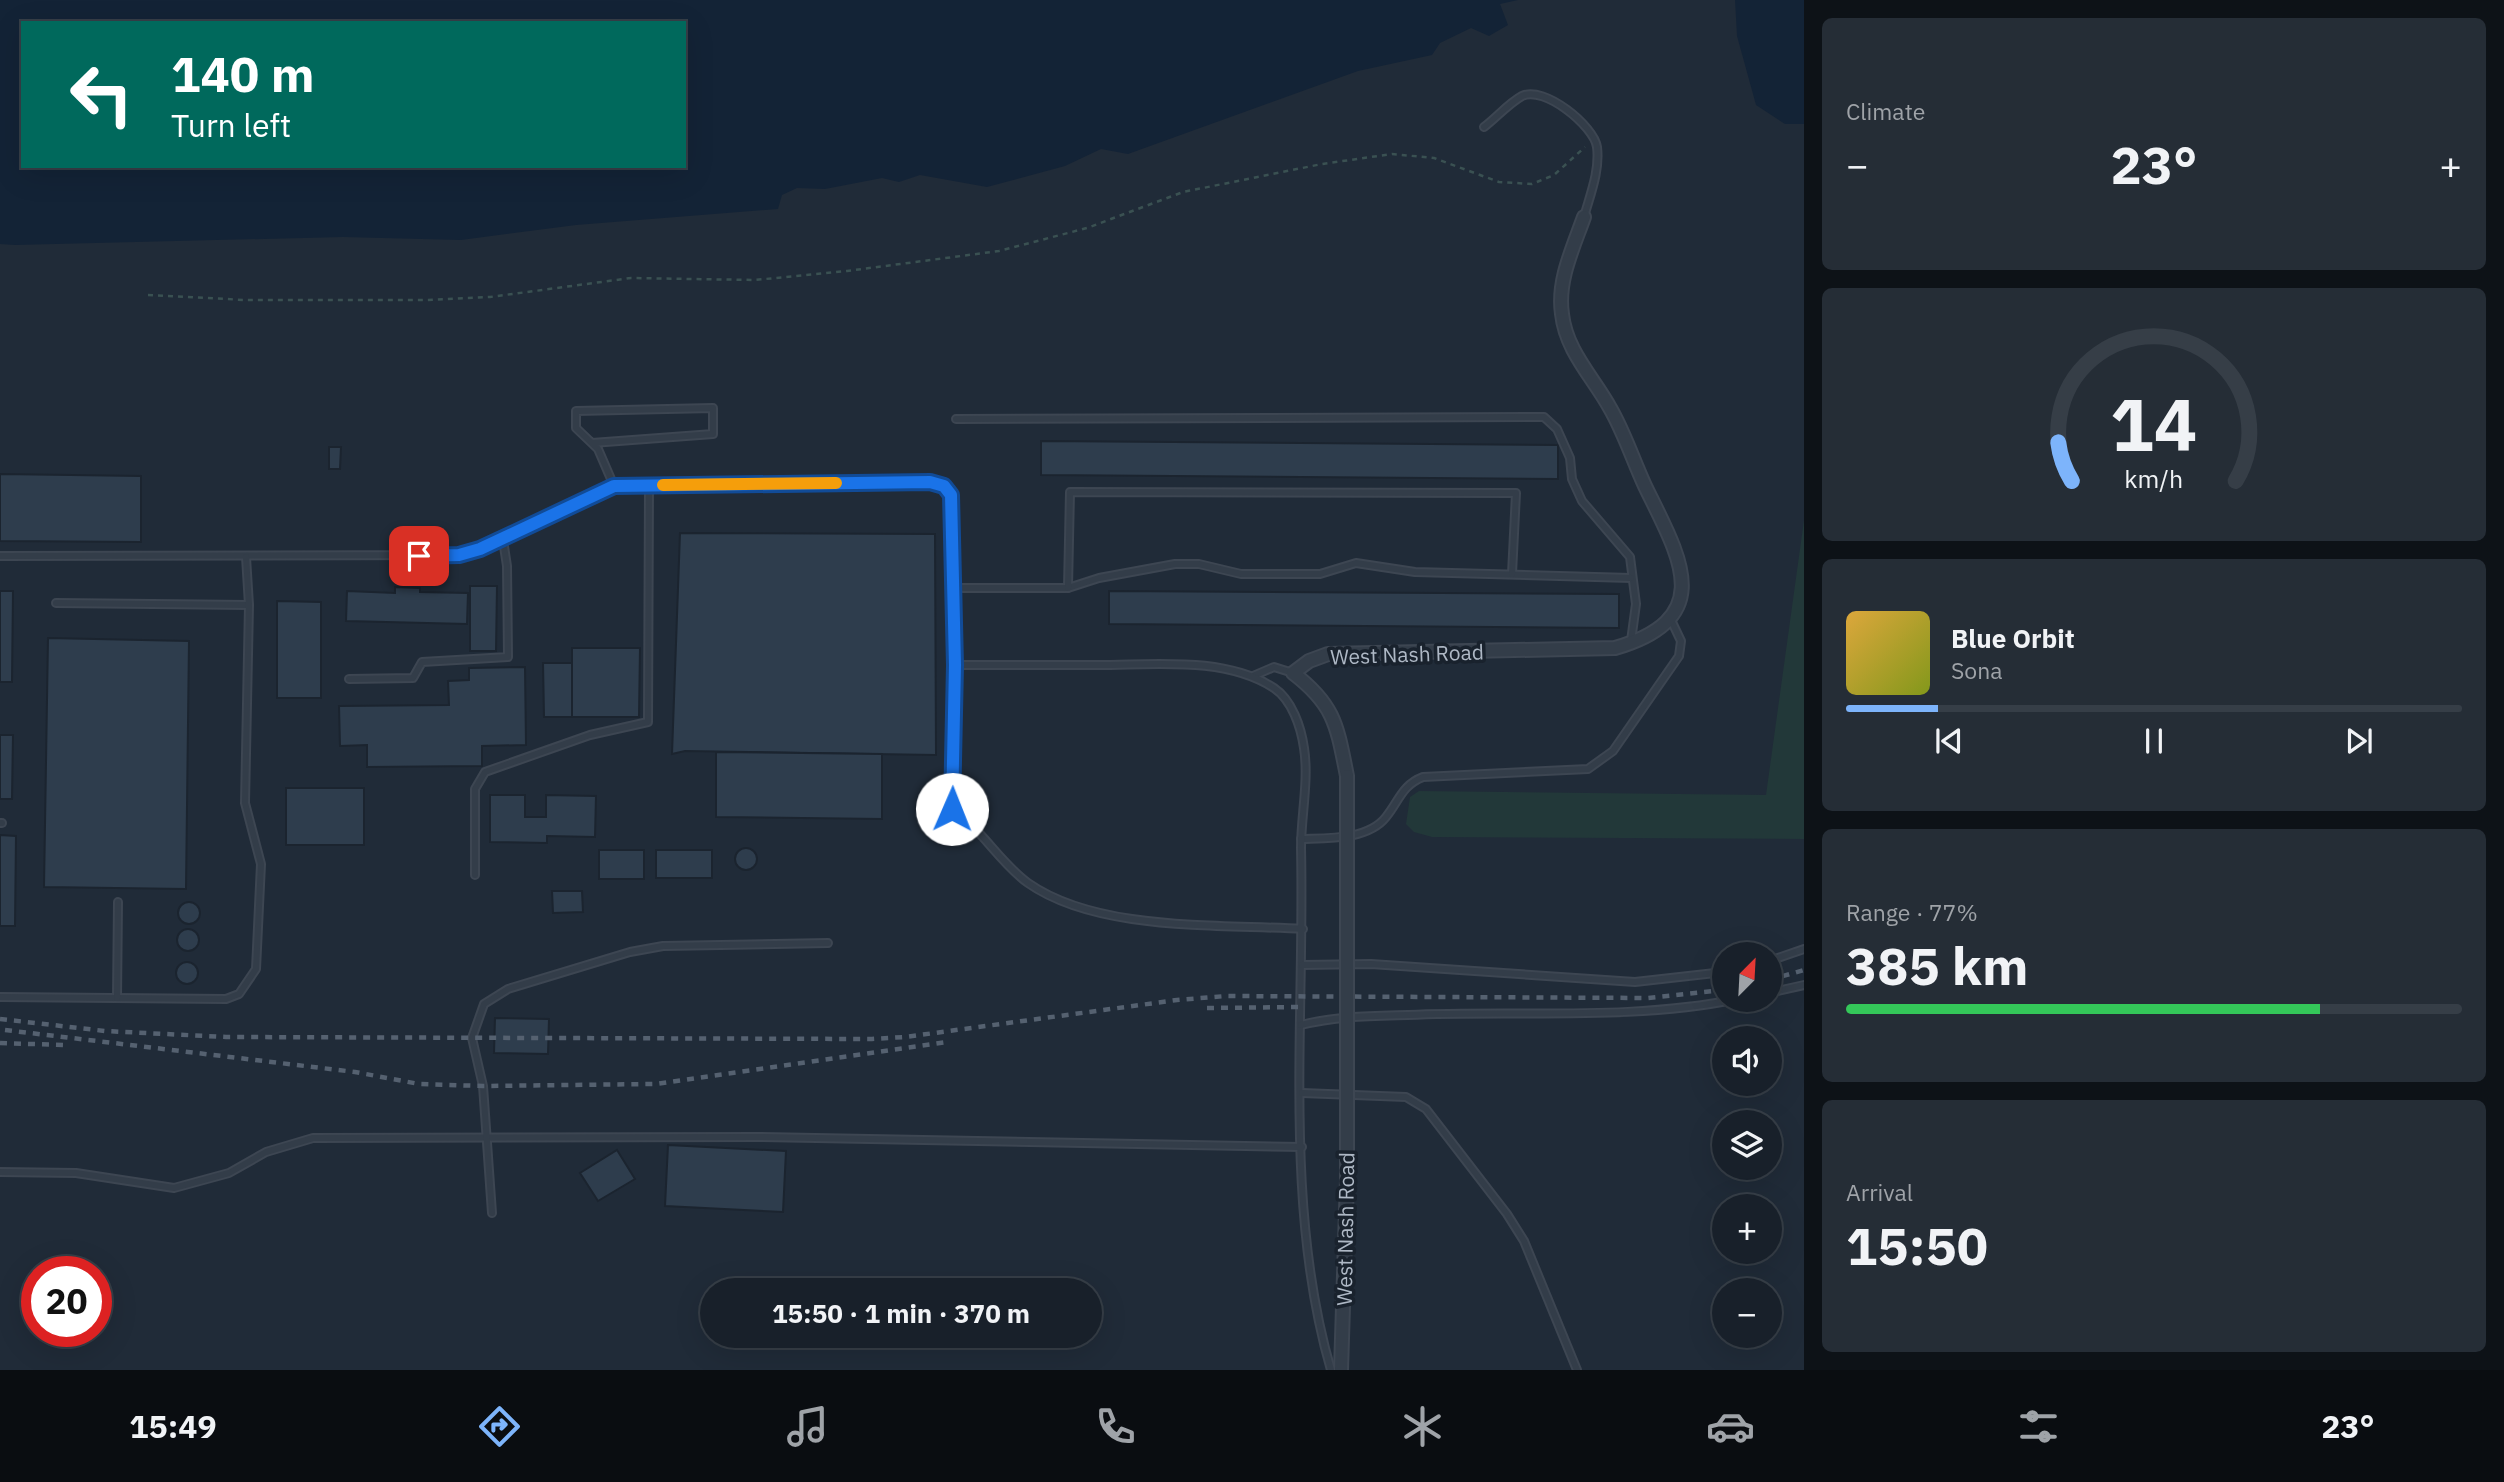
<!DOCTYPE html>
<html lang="en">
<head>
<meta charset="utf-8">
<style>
  body { margin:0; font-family:"IBM Plex Sans",sans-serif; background:#252d36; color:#f1f3f6; height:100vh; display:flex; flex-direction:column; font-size:26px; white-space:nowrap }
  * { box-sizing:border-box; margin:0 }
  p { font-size:23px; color:#9fa3a8 }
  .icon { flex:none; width:38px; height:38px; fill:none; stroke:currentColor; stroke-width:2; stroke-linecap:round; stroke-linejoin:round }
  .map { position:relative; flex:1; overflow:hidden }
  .drawer { display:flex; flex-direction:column; gap:18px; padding:18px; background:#0d1217; width:700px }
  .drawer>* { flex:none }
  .top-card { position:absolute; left:21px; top:21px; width:665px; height:147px; border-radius:0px; box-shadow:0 7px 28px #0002,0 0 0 2px #363e47; background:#00695c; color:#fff; overflow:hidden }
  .needle { width:46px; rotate:24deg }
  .fabs { position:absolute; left:1712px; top:942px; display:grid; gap:14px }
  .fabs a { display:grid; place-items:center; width:70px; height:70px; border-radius:50%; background:#18202a; box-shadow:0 7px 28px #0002,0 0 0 2px #363e47; font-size:35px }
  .speed { position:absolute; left:21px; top:1256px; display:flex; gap:14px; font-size:35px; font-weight:700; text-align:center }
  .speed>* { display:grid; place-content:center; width:91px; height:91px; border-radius:50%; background:#18202a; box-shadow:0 7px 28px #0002,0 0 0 2px #363e47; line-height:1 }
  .speed .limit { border:10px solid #d22; background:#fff; color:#111 }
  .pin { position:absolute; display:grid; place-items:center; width:60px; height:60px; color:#fff; margin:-30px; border-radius:14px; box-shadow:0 4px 10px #0006 }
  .me { position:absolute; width:77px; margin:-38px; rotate:1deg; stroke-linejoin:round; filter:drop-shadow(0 0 5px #0008) }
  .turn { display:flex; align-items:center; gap:24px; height:147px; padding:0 35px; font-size:32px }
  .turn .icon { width:91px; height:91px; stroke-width:2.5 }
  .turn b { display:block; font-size:49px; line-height:60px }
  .big { font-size:52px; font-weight:700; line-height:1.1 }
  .drawer .tile { flex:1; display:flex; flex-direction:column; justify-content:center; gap:10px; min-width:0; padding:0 24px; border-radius:10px; background:#252d36 }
  .drawer .dial { align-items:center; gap:0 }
  .dial svg { height:182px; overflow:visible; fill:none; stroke:#363e47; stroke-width:7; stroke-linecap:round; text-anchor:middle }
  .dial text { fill:#f1f3f6; stroke:none }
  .song { display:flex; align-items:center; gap:21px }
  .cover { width:84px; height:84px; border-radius:10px; background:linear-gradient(135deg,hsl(40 70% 55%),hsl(70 70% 35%)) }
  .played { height:7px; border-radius:4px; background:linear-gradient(90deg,#7db4fb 15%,#363e47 15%) }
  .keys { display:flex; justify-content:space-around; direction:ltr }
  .heat { display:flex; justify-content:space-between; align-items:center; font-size:38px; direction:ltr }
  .charge { height:10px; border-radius:5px; background:linear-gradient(90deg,#34c759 77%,#363e47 0) }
  .trip { position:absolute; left:700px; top:1278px; width:402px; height:70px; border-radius:35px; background:#18202a; box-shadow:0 7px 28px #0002,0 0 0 2px #363e47; font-weight:700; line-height:70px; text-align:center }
  .tabs { display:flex; height:112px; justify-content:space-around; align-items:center; background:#0a0d11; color:#9fa3a8 }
  .tabs .icon { width:49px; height:49px }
  .tabs .on { color:#7db4fb }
  .tabs b { font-size:32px; color:#f1f3f6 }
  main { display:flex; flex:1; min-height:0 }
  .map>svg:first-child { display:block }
  .green { fill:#223839 }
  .water { fill:#132336; fill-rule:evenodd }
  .building { fill:#2e3d4d; stroke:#1b242f; stroke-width:2 }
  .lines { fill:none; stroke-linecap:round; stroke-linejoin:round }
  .service-casing { stroke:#3d4652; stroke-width:10 }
  .minor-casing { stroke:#3d4652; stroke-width:16 }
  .path { stroke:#3a5152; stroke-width:2.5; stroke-dasharray:5 5; stroke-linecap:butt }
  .service { stroke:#333d49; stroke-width:6 }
  .minor { stroke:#333d49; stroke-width:12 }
  .rail { stroke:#556170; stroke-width:4.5; stroke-dasharray:7 7; stroke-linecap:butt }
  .minor-bridge-casing { stroke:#3d4652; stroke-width:16; stroke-linecap:butt }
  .minor-bridge { stroke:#333d49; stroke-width:12 }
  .route-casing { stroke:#114b97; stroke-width:18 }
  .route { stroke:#1a73e8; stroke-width:12 }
  .slow { stroke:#f59e0b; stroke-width:12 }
  .labels { text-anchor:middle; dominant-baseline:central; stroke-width:7; stroke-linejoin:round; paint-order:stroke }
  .street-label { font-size:21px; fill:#aeb8c5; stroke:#19222d }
</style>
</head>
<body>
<main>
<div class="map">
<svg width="1804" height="1370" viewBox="0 0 1804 1370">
  <rect width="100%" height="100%" fill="#202b38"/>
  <!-- green -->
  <polygon class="green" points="1804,520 1804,839 1432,837 1414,832 1406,824 1410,797 1419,791 1766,795"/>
  <!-- water -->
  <g class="water">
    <path d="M0 0H1518L1500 4 1508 25 1489 36 1471 28 1440 43 1432 55 1358 71 1128 154 1101 149 1065 166 987 187 920 175 899 182 882 178 825 189 797 188 782 195 778 209 576 225 461 240 343 237 15 245 0 244ZM23 23H684V166H23Z"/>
    <polygon points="1735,0 1804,0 1804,124 1785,124 1756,105 1737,36"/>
  </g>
  <!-- building -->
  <g class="building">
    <polygon points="1041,441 1558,445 1558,479 1041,475"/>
    <polygon points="329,447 341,447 340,469 329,469"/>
    <polygon points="0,474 141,476 141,542 0,541"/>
    <polygon points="680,533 935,534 936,755 685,751 672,754"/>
    <polygon points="470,586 497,586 496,651 470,651"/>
    <polygon points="395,587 420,588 420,592 468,593 467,624 346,621 347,591 395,593"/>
    <polygon points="0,591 13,591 12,682 0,682"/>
    <polygon points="1109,591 1619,594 1619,628 1109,624"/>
    <polygon points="277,601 321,602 321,698 277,698"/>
    <polygon points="48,638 189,641 186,889 44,887"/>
    <polygon points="572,648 640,648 639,717 572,717"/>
    <polygon points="543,663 572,663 572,717 544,717"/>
    <polygon points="525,667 526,745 482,746 482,766 367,767 367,745 340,746 339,706 449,705 448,681 469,680 469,668"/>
    <polygon points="0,735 13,735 12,799 0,799"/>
    <polygon points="716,752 882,754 882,819 716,817"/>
    <rect x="286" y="788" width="78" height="57"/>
    <polygon points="490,795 525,795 525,817 546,817 546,795 596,796 595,837 547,836 547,843 490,842"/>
    <polygon points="0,835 16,836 15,926 0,926"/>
    <circle cx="746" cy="859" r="11"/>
    <rect x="599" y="850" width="45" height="29"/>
    <rect x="656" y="850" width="56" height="28"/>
    <polygon points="552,891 582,891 583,912 553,913"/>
    <circle cx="189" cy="913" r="11"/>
    <circle cx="188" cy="940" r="11"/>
    <circle cx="187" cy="973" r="11"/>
    <polygon points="495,1018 549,1019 548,1054 494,1053"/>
    <polygon points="668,1145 786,1151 783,1212 665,1206"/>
    <polygon points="617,1150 635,1179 598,1201 580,1173"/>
  </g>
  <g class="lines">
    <defs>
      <g id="service">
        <path d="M1484 127C1496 118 1509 103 1522 96 1544 85 1594 126 1597 147 1600 171 1590 195 1584 217"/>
        <polyline points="956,419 1544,417 1557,429 1570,458 1572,479 1582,501 1630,557 1636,604 1631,641"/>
        <polyline points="592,443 713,434 713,408 576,411 576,428 598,449 614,486"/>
        <polyline points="0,556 459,555 503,540 614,486 930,482 944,486 951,495 955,665"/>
        <polyline points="953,588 1068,588 1099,578 1175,564 1199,564 1241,574 1320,574 1356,563 1415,572 1631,578"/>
        <polyline points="1068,588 1070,492 1516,493 1512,574"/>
        <polyline points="56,603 249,605"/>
        <polyline points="1253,676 1274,667 1293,673"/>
        <polyline points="349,679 413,678 422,662 508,657 507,566 503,540"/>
        <polyline points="0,823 2,823"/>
        <path d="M1301 839C1328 838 1368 840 1386 817 1399 801 1402 785 1423 777L1588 769 1613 751 1679 656 1681 641 1671 620"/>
        <polyline points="475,875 475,789 485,772 590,735 648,722 649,485"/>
        <path d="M1303 929C1220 924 1098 932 1028 883 999 862 982 829 952 809L955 665C1003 665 1050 665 1098 665 1154 665 1225 656 1274 688 1292 700 1301 727 1304 748 1309 780 1301 816 1301 848 1305 1018 1283 1206 1331 1370"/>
        <polyline points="1769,961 1804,949"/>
        <polyline points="1302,965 1371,964 1635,982 1724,972"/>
        <polyline points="1769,993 1804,985"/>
        <polyline points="0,997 226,999 239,994 256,969 261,864 245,803 249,605 246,557"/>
        <polyline points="117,998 118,902"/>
        <path d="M1301 1025C1336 1016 1372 1016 1408 1015 1518 1010 1630 1021 1738 999"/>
        <polyline points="1302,1093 1406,1097 1426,1109 1507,1214 1524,1241 1577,1370"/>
        <polyline points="0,1172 76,1173 174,1188 229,1173 266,1152 313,1138 759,1137 1302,1147"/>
        <polyline points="492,1213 483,1086 472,1038 484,1004 508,989 630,952 663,946 828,943"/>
      </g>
      <g id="minor">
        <path d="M1347 776C1337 726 1335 705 1293 673L1309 661 1328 654 1615 648C1719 618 1679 556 1645 486 1633 460 1624 432 1610 408 1593 377 1566 351 1562 314 1557 281 1573 248 1584 217"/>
        <polyline points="1341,1370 1347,1180"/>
      </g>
    </defs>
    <!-- service casing -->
    <use href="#service" class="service-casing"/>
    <!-- minor casing -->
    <use href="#minor" class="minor-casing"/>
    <!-- path -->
    <polyline class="path" points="148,295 245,300 427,300 490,297 631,278 755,280 847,271 999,251 1087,228 1183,192 1322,164 1392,154 1434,158 1499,182 1532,184 1554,175 1585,147"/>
    <!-- service -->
    <use href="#service" class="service"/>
    <!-- minor -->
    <use href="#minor" class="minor"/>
    <!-- rail -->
    <g class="rail">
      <polyline points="1769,980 1804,970"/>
      <polyline points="1207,1008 1301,1007"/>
      <polyline points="0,1019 105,1031 226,1037 872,1039 905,1037 1177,1000 1226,996 1648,998 1724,990"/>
      <polyline points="5,1030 355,1072 419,1084 483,1086 656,1084 947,1042"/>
      <polyline points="0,1043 63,1045"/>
    </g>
    <defs>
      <polyline id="minor-bridge" points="1347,776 1347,1180"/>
    </defs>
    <!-- minor-bridge casing -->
    <use href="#minor-bridge" class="minor-bridge-casing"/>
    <!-- minor-bridge -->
    <use href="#minor-bridge" class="minor-bridge"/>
  </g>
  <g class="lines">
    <defs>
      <polyline id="route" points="419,556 459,555 480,549 614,486 930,482 944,486 951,495 955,665 952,809"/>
    </defs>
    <!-- route casing -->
    <use href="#route" class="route-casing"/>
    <!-- route -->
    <use href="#route" class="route"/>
    <!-- slow -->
    <polyline class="slow" points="663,485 836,483"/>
  </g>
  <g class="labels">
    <!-- street labels -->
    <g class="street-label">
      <text transform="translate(1407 654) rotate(-2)">West Nash Road</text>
      <text transform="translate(1345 1229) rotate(-89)">West Nash Road</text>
    </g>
  </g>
</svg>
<div class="fabs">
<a><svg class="needle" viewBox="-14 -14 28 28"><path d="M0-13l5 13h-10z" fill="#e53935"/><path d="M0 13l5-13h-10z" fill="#9fa3a8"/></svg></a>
<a><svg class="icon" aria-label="sound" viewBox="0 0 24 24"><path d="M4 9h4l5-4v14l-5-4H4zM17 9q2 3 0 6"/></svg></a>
<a><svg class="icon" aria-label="layers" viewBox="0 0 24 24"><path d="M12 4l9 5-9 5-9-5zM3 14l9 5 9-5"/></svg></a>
<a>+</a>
<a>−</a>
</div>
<div class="speed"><div class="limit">20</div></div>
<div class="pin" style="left:419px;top:556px;background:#d93025"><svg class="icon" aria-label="arrive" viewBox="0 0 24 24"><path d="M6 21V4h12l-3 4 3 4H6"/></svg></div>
<svg class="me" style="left:952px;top:809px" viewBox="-20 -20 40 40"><circle r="19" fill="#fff"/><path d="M0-13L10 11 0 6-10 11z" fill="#1a73e8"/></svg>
<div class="trip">15:50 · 1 min · 370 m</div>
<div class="top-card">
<div class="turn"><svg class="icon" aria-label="left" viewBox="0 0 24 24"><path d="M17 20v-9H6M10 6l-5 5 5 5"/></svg><div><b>140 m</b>Turn left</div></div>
</div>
</div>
<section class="drawer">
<div class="tile"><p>Climate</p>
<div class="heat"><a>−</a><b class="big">23°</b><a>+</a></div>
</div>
<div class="tile dial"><svg viewBox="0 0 100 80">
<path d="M14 69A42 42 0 1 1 86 69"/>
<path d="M14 69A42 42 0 0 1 8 52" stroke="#7db4fb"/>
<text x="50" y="56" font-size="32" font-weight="700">14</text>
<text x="50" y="72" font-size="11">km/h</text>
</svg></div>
<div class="tile">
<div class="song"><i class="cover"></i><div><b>Blue Orbit</b><p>Sona</p></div></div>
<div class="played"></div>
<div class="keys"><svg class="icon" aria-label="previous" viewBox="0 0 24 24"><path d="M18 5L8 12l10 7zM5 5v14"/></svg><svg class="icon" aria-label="pause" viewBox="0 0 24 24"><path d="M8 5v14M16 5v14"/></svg><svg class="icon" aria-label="next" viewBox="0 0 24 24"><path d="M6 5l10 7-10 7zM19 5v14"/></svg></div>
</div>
<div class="tile"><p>Range · 77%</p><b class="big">385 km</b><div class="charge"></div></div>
<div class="tile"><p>Arrival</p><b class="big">15:50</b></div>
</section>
</main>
<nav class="tabs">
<b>15:49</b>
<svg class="icon on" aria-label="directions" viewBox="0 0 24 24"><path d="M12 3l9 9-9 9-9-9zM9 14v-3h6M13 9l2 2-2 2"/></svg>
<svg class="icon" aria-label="music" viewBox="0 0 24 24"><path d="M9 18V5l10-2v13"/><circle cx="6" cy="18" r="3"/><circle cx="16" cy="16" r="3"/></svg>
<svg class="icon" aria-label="phone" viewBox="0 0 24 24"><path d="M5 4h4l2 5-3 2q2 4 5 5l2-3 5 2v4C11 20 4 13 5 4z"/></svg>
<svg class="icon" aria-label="climate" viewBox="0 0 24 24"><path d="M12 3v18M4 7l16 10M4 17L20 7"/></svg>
<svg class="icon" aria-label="car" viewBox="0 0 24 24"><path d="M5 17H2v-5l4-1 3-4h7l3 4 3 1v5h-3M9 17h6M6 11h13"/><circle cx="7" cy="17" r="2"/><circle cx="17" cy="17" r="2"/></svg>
<svg class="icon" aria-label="filters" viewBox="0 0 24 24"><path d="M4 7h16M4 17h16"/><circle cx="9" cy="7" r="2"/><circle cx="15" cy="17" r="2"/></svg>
<b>23°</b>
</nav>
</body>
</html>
